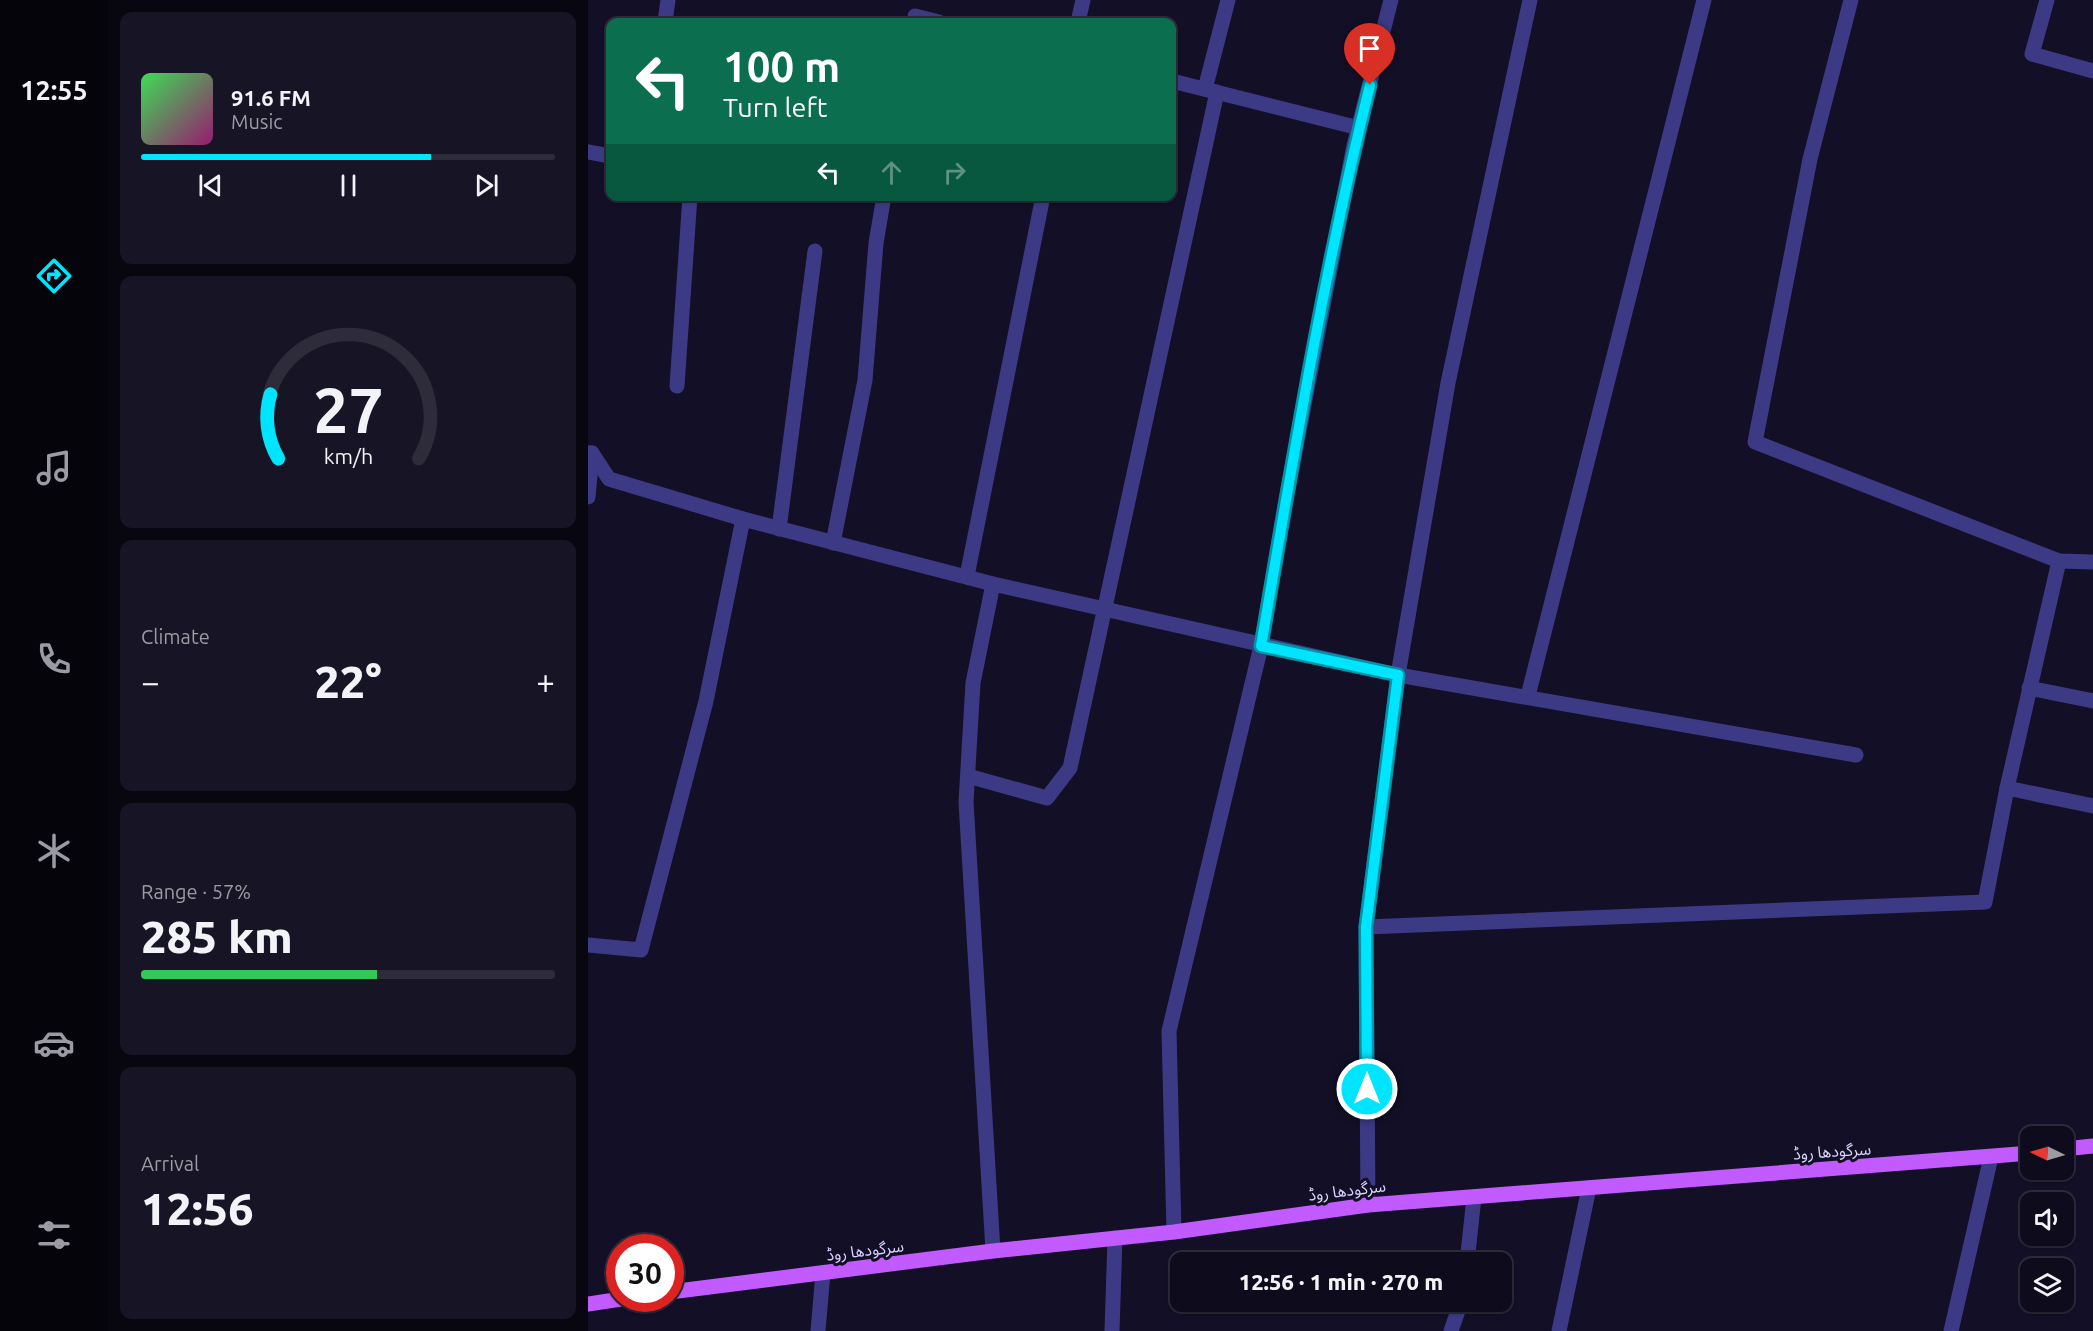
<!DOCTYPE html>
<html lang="en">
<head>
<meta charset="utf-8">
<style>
  body { margin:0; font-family:Ubuntu,"Noto Sans Arabic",sans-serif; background:#171425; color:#f1f3f6; height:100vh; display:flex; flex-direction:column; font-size:22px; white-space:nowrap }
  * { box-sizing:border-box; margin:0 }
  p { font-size:20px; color:#9b9ba3 }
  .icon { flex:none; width:33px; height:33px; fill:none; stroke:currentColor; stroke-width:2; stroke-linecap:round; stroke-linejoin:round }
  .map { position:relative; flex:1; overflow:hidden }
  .sheet { display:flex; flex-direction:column; gap:12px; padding:12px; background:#08060f; width:480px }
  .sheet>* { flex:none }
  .top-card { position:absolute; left:18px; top:18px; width:570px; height:183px; border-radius:12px; box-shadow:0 2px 4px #0004,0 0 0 2px #2e2b3b; background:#0b6e4f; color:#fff; overflow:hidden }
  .needle { width:39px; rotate:275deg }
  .tools { position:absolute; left:1432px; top:1126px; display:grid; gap:12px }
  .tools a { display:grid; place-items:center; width:54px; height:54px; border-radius:12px; background:#0e0b1c; box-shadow:0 2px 4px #0004,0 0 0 2px #2e2b3b; font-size:30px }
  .speed { position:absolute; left:18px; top:1234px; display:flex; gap:12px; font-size:30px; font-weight:700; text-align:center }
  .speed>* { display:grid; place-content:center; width:78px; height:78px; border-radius:50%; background:#0e0b1c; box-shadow:0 2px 4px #0004,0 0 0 2px #2e2b3b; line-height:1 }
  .speed .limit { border:9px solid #d22; background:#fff; color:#111 }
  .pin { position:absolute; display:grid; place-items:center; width:51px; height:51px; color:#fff; margin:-62px -26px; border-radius:50% 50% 50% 0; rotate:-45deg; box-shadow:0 0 6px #0007 }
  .pin .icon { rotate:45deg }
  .me { position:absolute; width:66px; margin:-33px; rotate:0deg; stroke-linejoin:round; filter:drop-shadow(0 0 4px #0008) }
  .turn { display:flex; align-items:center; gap:21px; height:126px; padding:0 18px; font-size:27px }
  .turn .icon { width:78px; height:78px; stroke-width:2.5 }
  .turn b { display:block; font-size:42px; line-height:51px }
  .lanes { display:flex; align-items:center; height:57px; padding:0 18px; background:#0003; justify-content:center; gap:30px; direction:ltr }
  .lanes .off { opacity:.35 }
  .big { font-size:45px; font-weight:800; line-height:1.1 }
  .sheet .card { flex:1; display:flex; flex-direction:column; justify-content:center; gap:9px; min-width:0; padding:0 21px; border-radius:12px; background:#171425 }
  .sheet .dial { align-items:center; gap:0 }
  .dial svg { height:156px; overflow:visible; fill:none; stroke:#2e2b3b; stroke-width:7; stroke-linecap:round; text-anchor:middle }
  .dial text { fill:#f1f3f6; stroke:none }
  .song { display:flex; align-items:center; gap:18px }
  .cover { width:72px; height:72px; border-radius:9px; background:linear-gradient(135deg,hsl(130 70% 55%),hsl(320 70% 35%)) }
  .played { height:6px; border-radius:3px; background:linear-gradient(90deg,#00e5ff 70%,#2e2b3b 70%) }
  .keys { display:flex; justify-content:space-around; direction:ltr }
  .heat { display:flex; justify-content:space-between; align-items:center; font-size:33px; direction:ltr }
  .charge { height:9px; border-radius:4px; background:linear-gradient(90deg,#34c759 57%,#2e2b3b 0) }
  .trip { position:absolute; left:582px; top:1252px; width:342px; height:60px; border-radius:12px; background:#0e0b1c; box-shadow:0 2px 4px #0004,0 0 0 2px #2e2b3b; font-weight:800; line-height:60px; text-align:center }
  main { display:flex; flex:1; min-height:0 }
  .tab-bar { display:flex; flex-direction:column; width:108px; justify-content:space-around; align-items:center; background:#06040b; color:#9b9ba3 }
  .tab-bar .icon { width:42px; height:42px }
  .tab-bar .current { color:#00e5ff }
  .tab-bar b { font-size:27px; color:#f1f3f6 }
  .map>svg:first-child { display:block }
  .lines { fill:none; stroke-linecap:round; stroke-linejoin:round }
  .street { stroke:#3d3a85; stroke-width:15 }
  .primary { stroke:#c25bff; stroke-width:15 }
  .route-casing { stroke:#0095a6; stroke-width:15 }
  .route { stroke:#00e5ff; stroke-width:10 }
  .labels { text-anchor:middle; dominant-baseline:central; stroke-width:6; stroke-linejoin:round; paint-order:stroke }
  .street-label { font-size:16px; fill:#d9d4ff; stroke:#130f26 }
</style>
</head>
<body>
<main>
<nav class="tab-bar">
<b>12:55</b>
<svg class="icon current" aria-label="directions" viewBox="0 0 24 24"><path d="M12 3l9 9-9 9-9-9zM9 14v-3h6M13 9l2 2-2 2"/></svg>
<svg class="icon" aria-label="music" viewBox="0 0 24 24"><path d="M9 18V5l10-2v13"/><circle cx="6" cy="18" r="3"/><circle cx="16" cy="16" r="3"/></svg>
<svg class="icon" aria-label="phone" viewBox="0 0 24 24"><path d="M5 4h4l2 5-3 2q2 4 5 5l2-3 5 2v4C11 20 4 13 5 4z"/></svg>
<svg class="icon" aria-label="climate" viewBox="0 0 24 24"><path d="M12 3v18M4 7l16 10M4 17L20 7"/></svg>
<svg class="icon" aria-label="car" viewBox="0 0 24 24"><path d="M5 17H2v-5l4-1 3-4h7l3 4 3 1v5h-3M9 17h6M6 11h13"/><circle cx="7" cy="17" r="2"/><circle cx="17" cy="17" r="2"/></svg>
<svg class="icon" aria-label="filters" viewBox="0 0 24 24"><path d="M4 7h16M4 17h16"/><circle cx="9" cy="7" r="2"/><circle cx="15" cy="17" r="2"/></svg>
</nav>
<section class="sheet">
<div class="card">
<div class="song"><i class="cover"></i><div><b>91.6 FM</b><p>Music</p></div></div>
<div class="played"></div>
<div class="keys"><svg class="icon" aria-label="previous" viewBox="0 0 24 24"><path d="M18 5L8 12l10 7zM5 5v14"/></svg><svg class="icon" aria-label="pause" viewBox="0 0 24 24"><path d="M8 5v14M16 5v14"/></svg><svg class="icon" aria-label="next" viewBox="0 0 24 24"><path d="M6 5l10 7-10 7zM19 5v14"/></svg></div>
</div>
<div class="card dial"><svg viewBox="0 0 100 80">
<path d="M14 69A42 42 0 1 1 86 69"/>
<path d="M14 69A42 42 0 0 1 10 36" stroke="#00e5ff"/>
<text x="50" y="56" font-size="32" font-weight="700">27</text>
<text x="50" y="72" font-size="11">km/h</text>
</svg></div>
<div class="card"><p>Climate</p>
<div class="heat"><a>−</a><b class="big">22°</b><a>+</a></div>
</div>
<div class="card"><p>Range · 57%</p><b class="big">285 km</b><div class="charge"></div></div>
<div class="card"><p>Arrival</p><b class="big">12:56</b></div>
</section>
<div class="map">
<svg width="1505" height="1331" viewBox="0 0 1505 1331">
  <rect width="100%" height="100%" fill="#130f26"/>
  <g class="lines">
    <!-- street -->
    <g class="street">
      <polyline points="1263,0 1222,159 1167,442 1471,561 1505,562"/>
      <polyline points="1459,0 1444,54 1505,71"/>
      <polyline points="327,16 351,22"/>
      <polyline points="77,22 80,0"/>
      <polyline points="490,22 495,0"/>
      <polyline points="584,81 771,128"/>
      <polyline points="617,89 640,0"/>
      <polyline points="0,152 22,156"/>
      <polyline points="89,386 102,196"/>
      <polyline points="0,453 4,453 21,479 155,519 405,584 810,675 1268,755"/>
      <polyline points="0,497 4,453"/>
      <polyline points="191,529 227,251"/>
      <polyline points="245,543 277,380 288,243 296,196"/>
      <polyline points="379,576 455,196"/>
      <polyline points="405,584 385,683 378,802 405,1251"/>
      <polyline points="1441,688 1505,701"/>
      <polyline points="940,696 1116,0"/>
      <polyline points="380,776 459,798 482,768 629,92"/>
      <polyline points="1419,788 1505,806"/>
      <polyline points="778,927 810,675 860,383 942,0"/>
      <polyline points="0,945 53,950 118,701 155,519"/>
      <polyline points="780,1205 778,927 1397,902 1419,788 1471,561"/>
      <polyline points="586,1232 581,1031 673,646 698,499 766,145 803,0"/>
      <polyline points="879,1263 886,1197"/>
      <polyline points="230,1331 235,1273"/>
      <polyline points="524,1331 527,1238"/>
      <polyline points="863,1331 873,1302"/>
      <polyline points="971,1331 1001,1188"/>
      <polyline points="1363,1331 1403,1157"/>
    </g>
    <!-- primary -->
    <g class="primary">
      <polyline points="1476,1149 1505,1146"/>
      <polyline points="82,1292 405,1251 586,1232 780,1205 1443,1153"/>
      <polyline points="0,1304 33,1299"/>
    </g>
  </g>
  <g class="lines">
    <defs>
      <path id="route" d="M779 1089 778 927 810 675 673 646C705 459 736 270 782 85"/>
    </defs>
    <!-- route casing -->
    <use href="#route" class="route-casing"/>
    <!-- route -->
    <use href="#route" class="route"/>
  </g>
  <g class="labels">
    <!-- street labels -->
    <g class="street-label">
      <text transform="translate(1244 1151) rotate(-4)">سرگودھا روڈ</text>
      <text transform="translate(759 1190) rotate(-7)">سرگودھا روڈ</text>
      <text transform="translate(277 1250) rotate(-7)">سرگودھا روڈ</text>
    </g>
  </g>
</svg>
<div class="tools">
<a><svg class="needle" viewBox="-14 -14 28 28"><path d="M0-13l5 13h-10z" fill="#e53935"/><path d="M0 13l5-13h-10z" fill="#9b9ba3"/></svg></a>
<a><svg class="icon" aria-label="sound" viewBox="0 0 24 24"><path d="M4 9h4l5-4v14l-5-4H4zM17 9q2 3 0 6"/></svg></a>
<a><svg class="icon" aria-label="layers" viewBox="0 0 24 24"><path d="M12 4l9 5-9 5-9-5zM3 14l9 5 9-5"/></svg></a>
</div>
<div class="speed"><div class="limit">30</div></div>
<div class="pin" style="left:782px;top:85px;background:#d93025"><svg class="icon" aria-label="arrive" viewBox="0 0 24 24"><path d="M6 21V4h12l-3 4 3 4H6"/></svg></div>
<svg class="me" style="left:779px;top:1089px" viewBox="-20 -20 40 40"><circle r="17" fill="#00e5ff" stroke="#fff" stroke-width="3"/><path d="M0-11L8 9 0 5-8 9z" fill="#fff"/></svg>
<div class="trip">12:56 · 1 min · 270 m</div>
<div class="top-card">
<div class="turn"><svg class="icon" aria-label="left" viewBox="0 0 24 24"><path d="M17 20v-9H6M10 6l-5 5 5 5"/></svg><div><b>100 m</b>Turn left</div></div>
<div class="lanes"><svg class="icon" aria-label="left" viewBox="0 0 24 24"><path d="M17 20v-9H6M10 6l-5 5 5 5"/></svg><svg class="icon off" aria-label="ahead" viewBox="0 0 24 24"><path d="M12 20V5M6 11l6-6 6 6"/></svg><svg class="icon off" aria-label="right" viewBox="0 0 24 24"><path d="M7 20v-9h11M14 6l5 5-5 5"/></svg></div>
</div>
</div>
</main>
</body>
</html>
